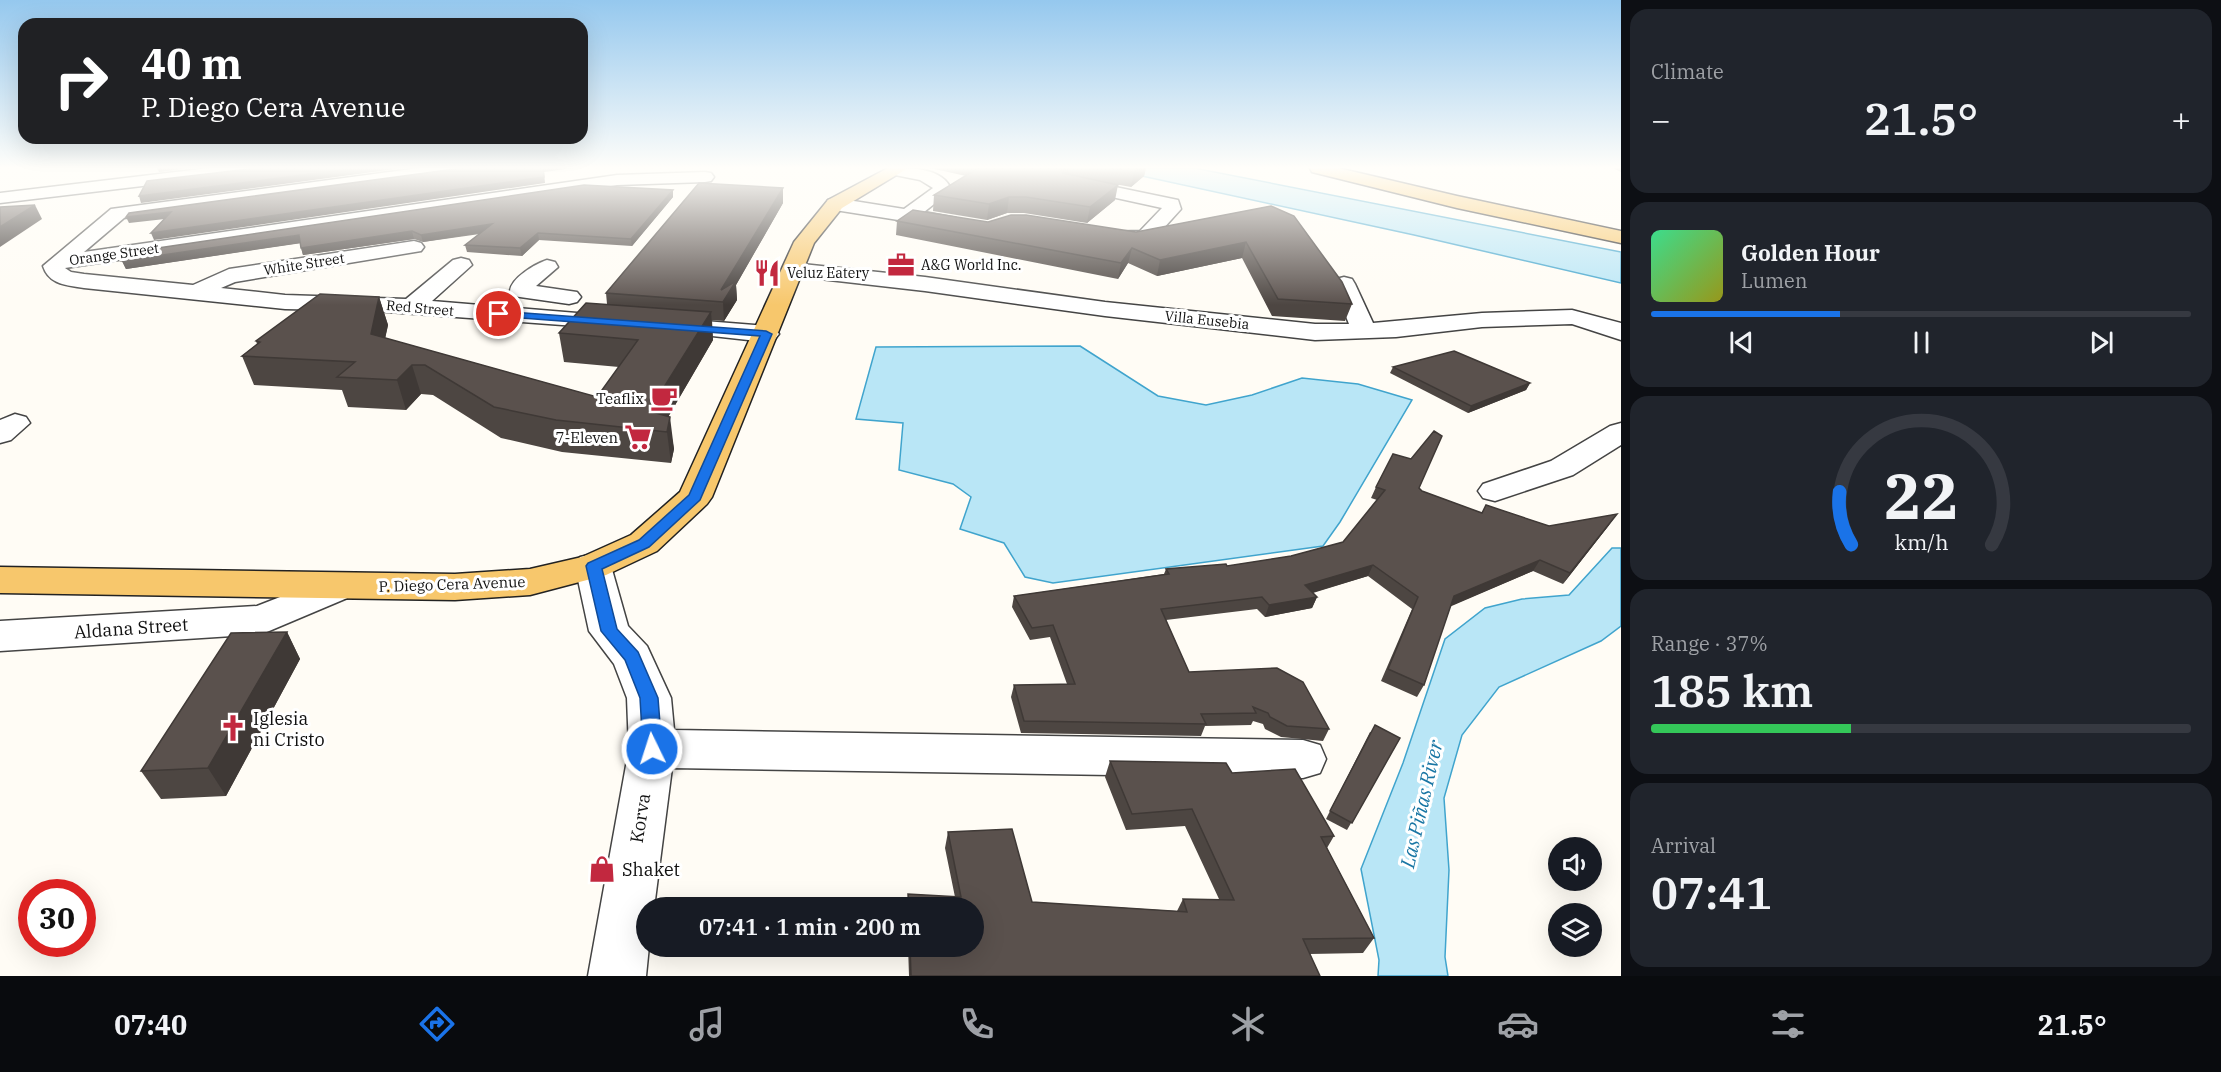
<!DOCTYPE html>
<html lang="en">
<head>
<meta charset="utf-8">
<style>
  body { margin:0; font-family:"IBM Plex Serif",serif; background:#20242c; color:#f1f3f6; height:100vh; display:flex; flex-direction:column; font-size:22px; white-space:nowrap }
  * { box-sizing:border-box; margin:0 }
  p { font-size:20px; color:#9ea1a6 }
  .icon { flex:none; width:33px; height:33px; fill:none; stroke:currentColor; stroke-width:2; stroke-linecap:round; stroke-linejoin:round }
  .map { position:relative; flex:1; overflow:hidden }
  .details { display:flex; flex-direction:column; gap:9px; padding:9px; background:#0d0f14; width:600px }
  .details>* { flex:none }
  .hud { position:absolute; left:18px; top:18px; width:570px; height:126px; border-radius:18px; box-shadow:0 6px 24px #0002; background:#202124; color:#fff; overflow:hidden }
  .tools { position:absolute; left:1548px; top:837px; display:grid; gap:12px }
  .tools a { display:grid; place-items:center; width:54px; height:54px; border-radius:50%; background:#171b24; box-shadow:0 6px 24px #0002; font-size:30px }
  .speed { position:absolute; left:18px; top:879px; display:flex; gap:12px; font-size:30px; font-weight:700; text-align:center }
  .speed>* { display:grid; place-content:center; width:78px; height:78px; border-radius:50%; background:#171b24; box-shadow:0 6px 24px #0002; line-height:1 }
  .speed .limit { border:9px solid #d22; background:#fff; color:#111 }
  .pin { position:absolute; display:grid; place-items:center; width:51px; height:51px; color:#fff; margin:-26px; border:3px solid #fff; border-radius:50%; box-shadow:0 2px 6px #0007 }
  .me { position:absolute; width:66px; margin:-33px; rotate:356deg; stroke-linejoin:round; filter:drop-shadow(0 0 4px #0008) }
  .turn { display:flex; align-items:center; gap:21px; height:126px; padding:0 24px; font-size:27px }
  .turn .icon { width:78px; height:78px; stroke-width:2.5 }
  .turn b { display:block; font-size:42px; line-height:51px }
  .big { font-size:45px; font-weight:600; line-height:1.1 }
  .details .card { flex:1; display:flex; flex-direction:column; justify-content:center; gap:9px; min-width:0; padding:0 21px; border-radius:18px; background:#20242c }
  .details .dial { align-items:center; gap:0 }
  .dial svg { height:156px; overflow:visible; fill:none; stroke:#363941; stroke-width:7; stroke-linecap:round; text-anchor:middle }
  .dial text { fill:#f1f3f6; stroke:none }
  .song { display:flex; align-items:center; gap:18px }
  .cover { width:72px; height:72px; border-radius:9px; background:linear-gradient(135deg,hsl(150 70% 55%),hsl(60 70% 35%)) }
  .played { height:6px; border-radius:3px; background:linear-gradient(90deg,#1a73e8 35%,#363941 35%) }
  .keys { display:flex; justify-content:space-around; direction:ltr }
  .heat { display:flex; justify-content:space-between; align-items:center; font-size:33px; direction:ltr }
  .charge { height:9px; border-radius:4px; background:linear-gradient(90deg,#34c759 37%,#363941 0) }
  .trip { position:absolute; left:636px; top:897px; width:348px; height:60px; border-radius:30px; background:#171b24; box-shadow:0 6px 24px #0002; font-weight:600; line-height:60px; text-align:center }
  .tabs { display:flex; height:96px; justify-content:space-around; align-items:center; background:#090b0e; color:#9ea1a6 }
  .tabs .icon { width:42px; height:42px }
  .tabs .on { color:#1a73e8 }
  .tabs b { font-size:27px; color:#f1f3f6 }
  main { display:flex; flex:1; min-height:0 }
  .map>svg:first-child { display:block }
  .water { fill:#b9e6f6; stroke:#40a4cd; stroke-width:1.5 }
  .lines { fill:none; stroke-linecap:round; stroke-linejoin:round }
  .minor-casing { stroke:#444; stroke-width:3 }
  .major-casing { stroke:#222; stroke-width:3 }
  .minor { fill:#fff; fill-rule:evenodd }
  .major { fill:#f7c76c; fill-rule:evenodd }
  .wall { fill:#4d4642 }
  .shaded-wall { fill:#3f3936 }
  .building { fill:#5a514d; stroke:#3f3936; stroke-width:1.5 }
  .route { fill:#1a73e8; stroke:#114b97; stroke-width:1.5 }
  .labels { text-anchor:middle; dominant-baseline:central; stroke-width:6; stroke-linejoin:round; paint-order:stroke }
  .far-street-label { font-size:14px; fill:#111; stroke:#fff }
  .far-poi-label { font-size:14px; fill:#111; stroke:#fff; text-anchor:start }
  .poi-label { font-size:15px; fill:#111; stroke:#fff; text-anchor:end }
  .street-label { font-size:15px; fill:#111; stroke:#fff }
  .near-street-label { font-size:18px; fill:#111; stroke:#fff }
  .near-poi-label { font-size:18px; fill:#111; stroke:#fff; text-anchor:start }
  .near-water-label { font-size:20px; font-style:italic; fill:#1976a4; stroke:#fff }
</style>
</head>
<body>
<main>
<div class="map">
<svg width="1621" height="976" viewBox="0 0 1621 976">
  <rect width="100%" height="100%" fill="#fffcf5"/>
  <!-- water -->
  <g class="water">
    <polygon points="1105,168 1194,168 1621,252 1621,283 1414,235"/>
    <polygon points="1080,346 1158,396 1206,405 1252,395 1302,378 1358,384 1412,400 1340,522 1323,546 1053,583 1025,577 1004,543 960,529 971,497 953,484 899,470 903,423 856,419 876,347"/>
    <polygon points="1612,548 1621,548 1621,626 1601,641 1499,687 1462,735 1444,798 1449,870 1445,957 1448,976 1378,976 1379,960 1361,869 1403,763 1445,639 1485,608 1522,599 1569,595"/>
  </g>
  <g class="lines">
    <defs>
      <g id="minor">
        <polygon points="209,168 259,168 251,173 0,203 0,193"/>
        <path d="M419 168H464L456 173 124 218 84 252 617 175 705 172 711 173 714 177 711 181 705 182 617 185 65 268 71 272 84 274 193 285 229 269 414 241 421 243 424 247 421 251 235 282 221 288 285 295 406 299 453 260 461 258 469 260 472 265 432 301 625 317 628 322 625 327 616 329 375 311 285 309 84 288C67 285 49 285 43 266L111 209Z"/>
        <path d="M889 168C909 168 942 167 951 189L948 193 924 212 956 218 959 222 956 226 949 228 835 210 828 208 826 204 828 200 835 198 904 209 933 188 920 180 890 174 888 170Z"/>
        <polygon points="1072,178 1178,200 1181,209 1152,241 1145,243 1104,240 1101,236 1104,232 1140,231 1162,208 1066,187 1063,183 1066,179"/>
        <path d="M547 260 555 262 558 267 536 286 577 292 581 297 577 302 569 304 513 296 510 291C511 278 535 264 547 260Z"/>
        <polygon points="793,263 925,277 1105,302 1315,324 1349,324 1333,284 1336,279 1344,277 1352,279 1355,284 1373,323 1482,313 1572,310 1621,323 1621,340 1572,324 1482,327 1396,337 1315,340 1105,316 925,291 785,275 782,270 785,265"/>
        <polygon points="667,318 766,326 775,329 779,334 775,339 766,342 658,330 655,325 658,320"/>
        <polygon points="15,414 26,417 30,423 11,440 0,443 0,420"/>
        <polygon points="1621,423 1621,445 1573,475 1495,501 1483,498 1478,491 1483,484 1551,461 1610,426"/>
        <polygon points="593,554 606,557 611,566 628,626 647,646 671,698 674,730 1303,740 1320,745 1326,759 1320,773 1303,778 672,768 654,908 646,908 646,946 649,946 646,976 588,976 629,749 627,698 614,664 589,631 575,566 580,557"/>
        <polygon points="339,574 352,578 358,587 352,596 262,634 0,651 0,621 257,606"/>
      </g>
      <g id="major">
        <polygon points="888,168 908,168 842,208 814,243 712,497 707,504 657,551 606,575 530,595 455,600 0,593 0,567 455,574 530,569 582,557 631,535 680,492 794,242 828,200"/>
        <polygon points="1310,168 1338,168 1457,196 1621,231 1621,243 1457,208 1312,172"/>
      </g>
    </defs>
    <!-- minor casing -->
    <use href="#minor" class="minor-casing"/>
    <!-- major casing -->
    <use href="#major" class="major-casing"/>
    <!-- minor -->
    <use href="#minor" class="minor"/>
    <!-- major -->
    <use href="#major" class="major"/>
  </g>
  <!-- wall -->
  <g class="wall">
    <polygon points="930,168 1146,168 1144,176 1131,187 1109,183 1115,200 1087,223 1024,213 1007,213 987,220 933,211 934,195 966,176"/>
    <polygon points="1613,168 1621,168 1621,172"/>
    <polygon points="783,188 783,203 736,285 737,300 724,321 712,320 713,340 668,417 674,449 671,463 562,452 501,438 433,395 421,394 406,410 348,407 342,390 254,385 242,356 257,344 256,341 379,297 388,325 385,338 597,397 619,367 564,362 559,333 607,304 606,293"/>
    <polygon points="673,197 632,246 539,240 522,256 467,252 465,245 480,234 423,242 414,239 303,255 300,243 126,269 122,261"/>
    <polygon points="1271,206 1352,304 1345,321 1272,316 1242,258 1157,276 1128,263 1118,279 896,235 897,221 988,222 1136,232"/>
    <polygon points="1393,367 1530,383 1526,390 1468,413 1390,373"/>
    <polygon points="1376,487 1419,488 1422,491 1482,513 1486,505 1549,526 1609,525 1563,584 1533,571 1450,606 1424,685 1417,697 1381,681 1412,609 1368,576 1313,593 1317,597 1312,608 1265,617 1257,609 1166,620 1189,672 1329,729 1323,741 1281,737 1265,729 1263,724 1253,721 1251,725 1205,726 1201,736 1021,733 1011,697 1014,685 1067,684 1050,637 1030,640 1012,607 1014,596 1164,574 1166,569 1227,566 1291,556 1343,542 1377,500 1371,498"/>
    <polygon points="287,632 300,659 226,796 161,799 141,771"/>
    <polygon points="1370,732 1400,738 1347,830 1326,819"/>
    <polygon points="1110,761 1232,773 1334,836 1327,848 1374,938 1363,953 1310,954 1320,976 909,976 908,946 974,946 974,908 907,908 908,894 955,897 945,848 948,832 1032,902 1177,911 1183,899 1219,899 1185,826 1126,830 1105,777"/>
  </g>
  <!-- shaded-wall -->
  <g class="shaded-wall">
    <polygon points="157,168 191,168 159,172"/>
    <polygon points="357,168 403,168 141,203 139,196"/>
    <polygon points="543,168 573,168 544,172 545,183 154,240 151,233"/>
    <polygon points="1058,168 1069,168 1067,175 1059,177"/>
    <polygon points="1139,168 1146,168 1144,176 1131,187 1134,172"/>
    <polygon points="1118,185 1115,200 1087,223 1090,207"/>
    <polygon points="783,188 783,203 736,285 737,300 724,321 723,302 721,290"/>
    <polygon points="673,190 673,197 632,246 631,239"/>
    <polygon points="1009,197 1007,213 987,220 989,204"/>
    <polygon points="35,205 42,219 0,247 0,227"/>
    <polygon points="171,212 174,218 129,223 126,217"/>
    <polygon points="492,224 493,231 423,242 421,235"/>
    <polygon points="412,231 414,239 303,255 301,248"/>
    <polygon points="538,233 539,240 522,256 520,248"/>
    <polygon points="299,235 302,243 126,269 122,261"/>
    <polygon points="1246,242 1242,258 1157,276 1160,260"/>
    <polygon points="1132,248 1128,263 1118,279 1121,263"/>
    <polygon points="379,297 388,325 380,363 371,334"/>
    <polygon points="711,312 713,340 660,431 649,411"/>
    <polygon points="412,365 421,394 406,410 397,380"/>
    <polygon points="1530,383 1526,390 1468,413 1471,406"/>
    <polygon points="670,417 674,449 671,463 667,432"/>
    <polygon points="1617,514 1609,525 1563,584 1570,573"/>
    <polygon points="1540,560 1533,571 1447,608 1454,596"/>
    <polygon points="1373,565 1368,576 1301,596 1305,585"/>
    <polygon points="1317,597 1312,608 1265,617 1269,605"/>
    <polygon points="287,632 300,659 226,796 208,768"/>
  </g>
  <!-- building -->
  <g class="building">
    <polygon points="251,168 357,168 139,196 147,181 249,169"/>
    <polygon points="457,168 543,168 544,177 151,233 171,212 126,217 129,213 455,169"/>
    <polygon points="978,168 1059,168 1063,173 1118,185 1090,207 1026,197 1009,197 989,204 934,195"/>
    <polygon points="1111,168 1139,168 1134,172"/>
    <polygon points="699,183 783,188 721,290 736,281 723,302 606,293"/>
    <polygon points="584,185 673,190 631,239 538,233 520,248 465,245 492,224 421,235 412,231 301,248 299,235 122,261 131,252"/>
    <polygon points="35,205 0,227 0,207"/>
    <polygon points="1271,206 1294,216 1342,282 1352,304 1278,299 1246,242 1160,260 1132,248 1121,263 897,221 913,210 988,222 1011,215 1026,215 1136,232"/>
    <polygon points="320,294 379,297 371,334 597,397 638,340 559,333 586,303 711,312 649,411 670,417 667,432 556,420 494,407 425,365 412,365 397,380 337,377 355,362 242,356 260,342 256,341"/>
    <polygon points="1454,351 1530,383 1471,406 1393,367"/>
    <polygon points="1434,431 1442,436 1419,488 1422,491 1482,513 1486,505 1549,526 1617,514 1570,573 1540,560 1454,596 1424,685 1388,669 1418,597 1373,565 1305,585 1317,597 1269,605 1262,597 1161,609 1189,672 1277,668 1303,682 1329,729 1287,726 1270,717 1268,713 1253,707 1256,713 1201,714 1206,724 1024,721 1014,685 1075,684 1053,625 1032,628 1014,596 1169,574 1166,569 1226,564 1227,566 1291,556 1343,542 1385,490 1376,487 1393,454 1411,459"/>
    <polygon points="287,632 208,768 141,771 231,633"/>
    <polygon points="1375,725 1400,738 1352,823 1330,811"/>
    <polygon points="1110,761 1226,763 1232,773 1295,769 1334,836 1321,837 1374,938 1303,939 1320,976 911,976 910,946 974,946 974,908 909,908 908,894 961,897 948,832 1012,829 1032,902 1187,912 1183,899 1234,900 1192,809 1132,814"/>
  </g>
  <!-- sky -->
  <linearGradient id="sky" x2="0" y2="1"><stop stop-color="#95c8ee"/><stop offset="0.55" stop-color="#fffefa"/><stop offset="1" stop-color="#fffefa" stop-opacity="0"/></linearGradient>
  <rect width="1621" height="305" fill="url(#sky)"/>
  <!-- route -->
  <polygon class="route" points="499,311 766,331 772,334 700,500 649,547 602,569 617,629 638,652 658,698 662,749 659,755 652,757 646,755 643,749 640,698 625,660 601,631 586,566 588,563 639,540 689,495 760,336 496,316 494,314"/>
  <!-- icons -->
  <defs>
    <symbol id="office-bare" viewBox="-9 -9 18 18"><path d="M-6-3h4V-5.5h4V-3h4V5H-6ZM-1-4.5V-3h2v-1.5ZM-6 0V1H6V0Z" fill="#c2283f" stroke="#fff" stroke-width="2.5" paint-order="stroke"/></symbol>
    <symbol id="restaurant-bare" viewBox="-9 -9 18 18"><path d="M-5-6h1v4h1v-4h1v4h1v-4h1v5L-1.5 .5V6h-2V.5L-5-1ZM5-6V6H3V1.5H1.5Q1.5-4 5-6Z" fill="#c2283f" stroke="#fff" stroke-width="2.5" paint-order="stroke"/></symbol>
    <symbol id="cafe-bare" viewBox="-9 -9 18 18"><path d="M-5.5-4.5H6V0H3Q3 3.5 0 3.5H-2.5Q-5.5 3.5-5.5 0ZM3-3.2v2h1.7v-2ZM-6 4.5H4V6H-6Z" fill="#c2283f" stroke="#fff" stroke-width="2.5" paint-order="stroke"/></symbol>
    <symbol id="supermarket-bare" viewBox="-9 -9 18 18"><path d="M-6-5.5h2.5l.6 2H6L4.5 2H-2.5L-4.4-4H-6ZM-1.5 3.2a1.3 1.3 0 1 0 .1 0ZM3 3.2a1.3 1.3 0 1 0 .1 0Z" fill="#c2283f" stroke="#fff" stroke-width="2.5" paint-order="stroke"/></symbol>
    <symbol id="church-bare" viewBox="-9 -9 18 18"><path d="M-1.2-6h2.4v3.5h3.3v2.4h-3.3V6h-2.4V-.1h-3.3v-2.4h3.3Z" fill="#c2283f" stroke="#fff" stroke-width="2.5" paint-order="stroke"/></symbol>
    <symbol id="shop-bare" viewBox="-9 -9 18 18"><path d="M-5-2.5h2.3a2.7 3.5 0 0 1 5.4 0H5L5.5 6h-11ZM-1.5-2.5h3a1.5 2.3 0 0 0-3 0Z" fill="#c2283f" stroke="#fff" stroke-width="2.5" paint-order="stroke"/></symbol>
  </defs>
  <g fill-rule="evenodd">
    <use href="#office-bare" x="882" y="246" width="38" height="38"/>
    <use href="#restaurant-bare" x="748" y="254" width="38" height="38"/>
    <use href="#cafe-bare" x="645" y="379" width="38" height="38"/>
    <use href="#supermarket-bare" x="619" y="418" width="38" height="38"/>
    <use href="#church-bare" x="214" y="709" width="38" height="38"/>
    <use href="#shop-bare" x="583" y="850" width="38" height="38"/>
  </g>
  <g class="labels">
    <!-- far-street labels -->
    <g class="far-street-label">
      <text transform="translate(114 254) rotate(-8)">Orange Street</text>
      <text transform="translate(304 264) rotate(-9)">White Street</text>
      <text transform="translate(420 308) rotate(5)">Red Street</text>
      <text transform="translate(1207 320) rotate(6)">Villa Eusebia</text>
    </g>
    <!-- far-poi labels -->
    <g class="far-poi-label">
      <text x="921" y="265">A&amp;G World Inc.</text>
      <text x="787" y="273">Veluz Eatery</text>
    </g>
    <!-- poi labels -->
    <g class="poi-label">
      <text x="644" y="398">Teaflix</text>
      <text x="618" y="437">7-Eleven</text>
    </g>
    <!-- street labels -->
    <g class="street-label">
      <text transform="translate(452 584) rotate(-2)">P. Diego Cera Avenue</text>
    </g>
    <!-- near-street labels -->
    <g class="near-street-label">
      <text transform="translate(131 628) rotate(-4)">Aldana Street</text>
      <text transform="translate(640 818) rotate(-81)">Korva</text>
    </g>
    <!-- near-poi labels -->
    <g class="near-poi-label">
      <text x="253" y="718">Iglesia<tspan x="253" dy="21">ni Cristo</tspan></text>
      <text x="622" y="869">Shaket</text>
    </g>
    <!-- near-water labels -->
    <g class="near-water-label">
      <text transform="translate(1421 804) rotate(-77)">Las Piñas River</text>
    </g>
  </g>
</svg>
<div class="tools">
<a><svg class="icon" aria-label="sound" viewBox="0 0 24 24"><path d="M4 9h4l5-4v14l-5-4H4zM17 9q2 3 0 6"/></svg></a>
<a><svg class="icon" aria-label="layers" viewBox="0 0 24 24"><path d="M12 4l9 5-9 5-9-5zM3 14l9 5 9-5"/></svg></a>
</div>
<div class="speed"><div class="limit">30</div></div>
<div class="pin" style="left:499px;top:314px;background:#d93025"><svg class="icon" aria-label="arrive" viewBox="0 0 24 24"><path d="M6 21V4h12l-3 4 3 4H6"/></svg></div>
<svg class="me" style="left:652px;top:749px" viewBox="-20 -20 40 40"><circle r="17" fill="#1a73e8" stroke="#fff" stroke-width="3"/><path d="M0-11L8 9 0 5-8 9z" fill="#fff"/></svg>
<div class="trip">07:41 · 1 min · 200 m</div>
<div class="hud">
<div class="turn"><svg class="icon" aria-label="right" viewBox="0 0 24 24"><path d="M7 20v-9h11M14 6l5 5-5 5"/></svg><div><b>40 m</b>P. Diego Cera Avenue</div></div>
</div>
</div>
<section class="details">
<div class="card"><p>Climate</p>
<div class="heat"><a>−</a><b class="big">21.5°</b><a>+</a></div>
</div>
<div class="card">
<div class="song"><i class="cover"></i><div><b>Golden Hour</b><p>Lumen</p></div></div>
<div class="played"></div>
<div class="keys"><svg class="icon" aria-label="previous" viewBox="0 0 24 24"><path d="M18 5L8 12l10 7zM5 5v14"/></svg><svg class="icon" aria-label="pause" viewBox="0 0 24 24"><path d="M8 5v14M16 5v14"/></svg><svg class="icon" aria-label="next" viewBox="0 0 24 24"><path d="M6 5l10 7-10 7zM19 5v14"/></svg></div>
</div>
<div class="card dial"><svg viewBox="0 0 100 80">
<path d="M14 69A42 42 0 1 1 86 69"/>
<path d="M14 69A42 42 0 0 1 8 42" stroke="#1a73e8"/>
<text x="50" y="56" font-size="32" font-weight="700">22</text>
<text x="50" y="72" font-size="11">km/h</text>
</svg></div>
<div class="card"><p>Range · 37%</p><b class="big">185 km</b><div class="charge"></div></div>
<div class="card"><p>Arrival</p><b class="big">07:41</b></div>
</section>
</main>
<nav class="tabs">
<b>07:40</b>
<svg class="icon on" aria-label="directions" viewBox="0 0 24 24"><path d="M12 3l9 9-9 9-9-9zM9 14v-3h6M13 9l2 2-2 2"/></svg>
<svg class="icon" aria-label="music" viewBox="0 0 24 24"><path d="M9 18V5l10-2v13"/><circle cx="6" cy="18" r="3"/><circle cx="16" cy="16" r="3"/></svg>
<svg class="icon" aria-label="phone" viewBox="0 0 24 24"><path d="M5 4h4l2 5-3 2q2 4 5 5l2-3 5 2v4C11 20 4 13 5 4z"/></svg>
<svg class="icon" aria-label="climate" viewBox="0 0 24 24"><path d="M12 3v18M4 7l16 10M4 17L20 7"/></svg>
<svg class="icon" aria-label="car" viewBox="0 0 24 24"><path d="M5 17H2v-5l4-1 3-4h7l3 4 3 1v5h-3M9 17h6M6 11h13"/><circle cx="7" cy="17" r="2"/><circle cx="17" cy="17" r="2"/></svg>
<svg class="icon" aria-label="filters" viewBox="0 0 24 24"><path d="M4 7h16M4 17h16"/><circle cx="9" cy="7" r="2"/><circle cx="15" cy="17" r="2"/></svg>
<b>21.5°</b>
</nav>
</body>
</html>
